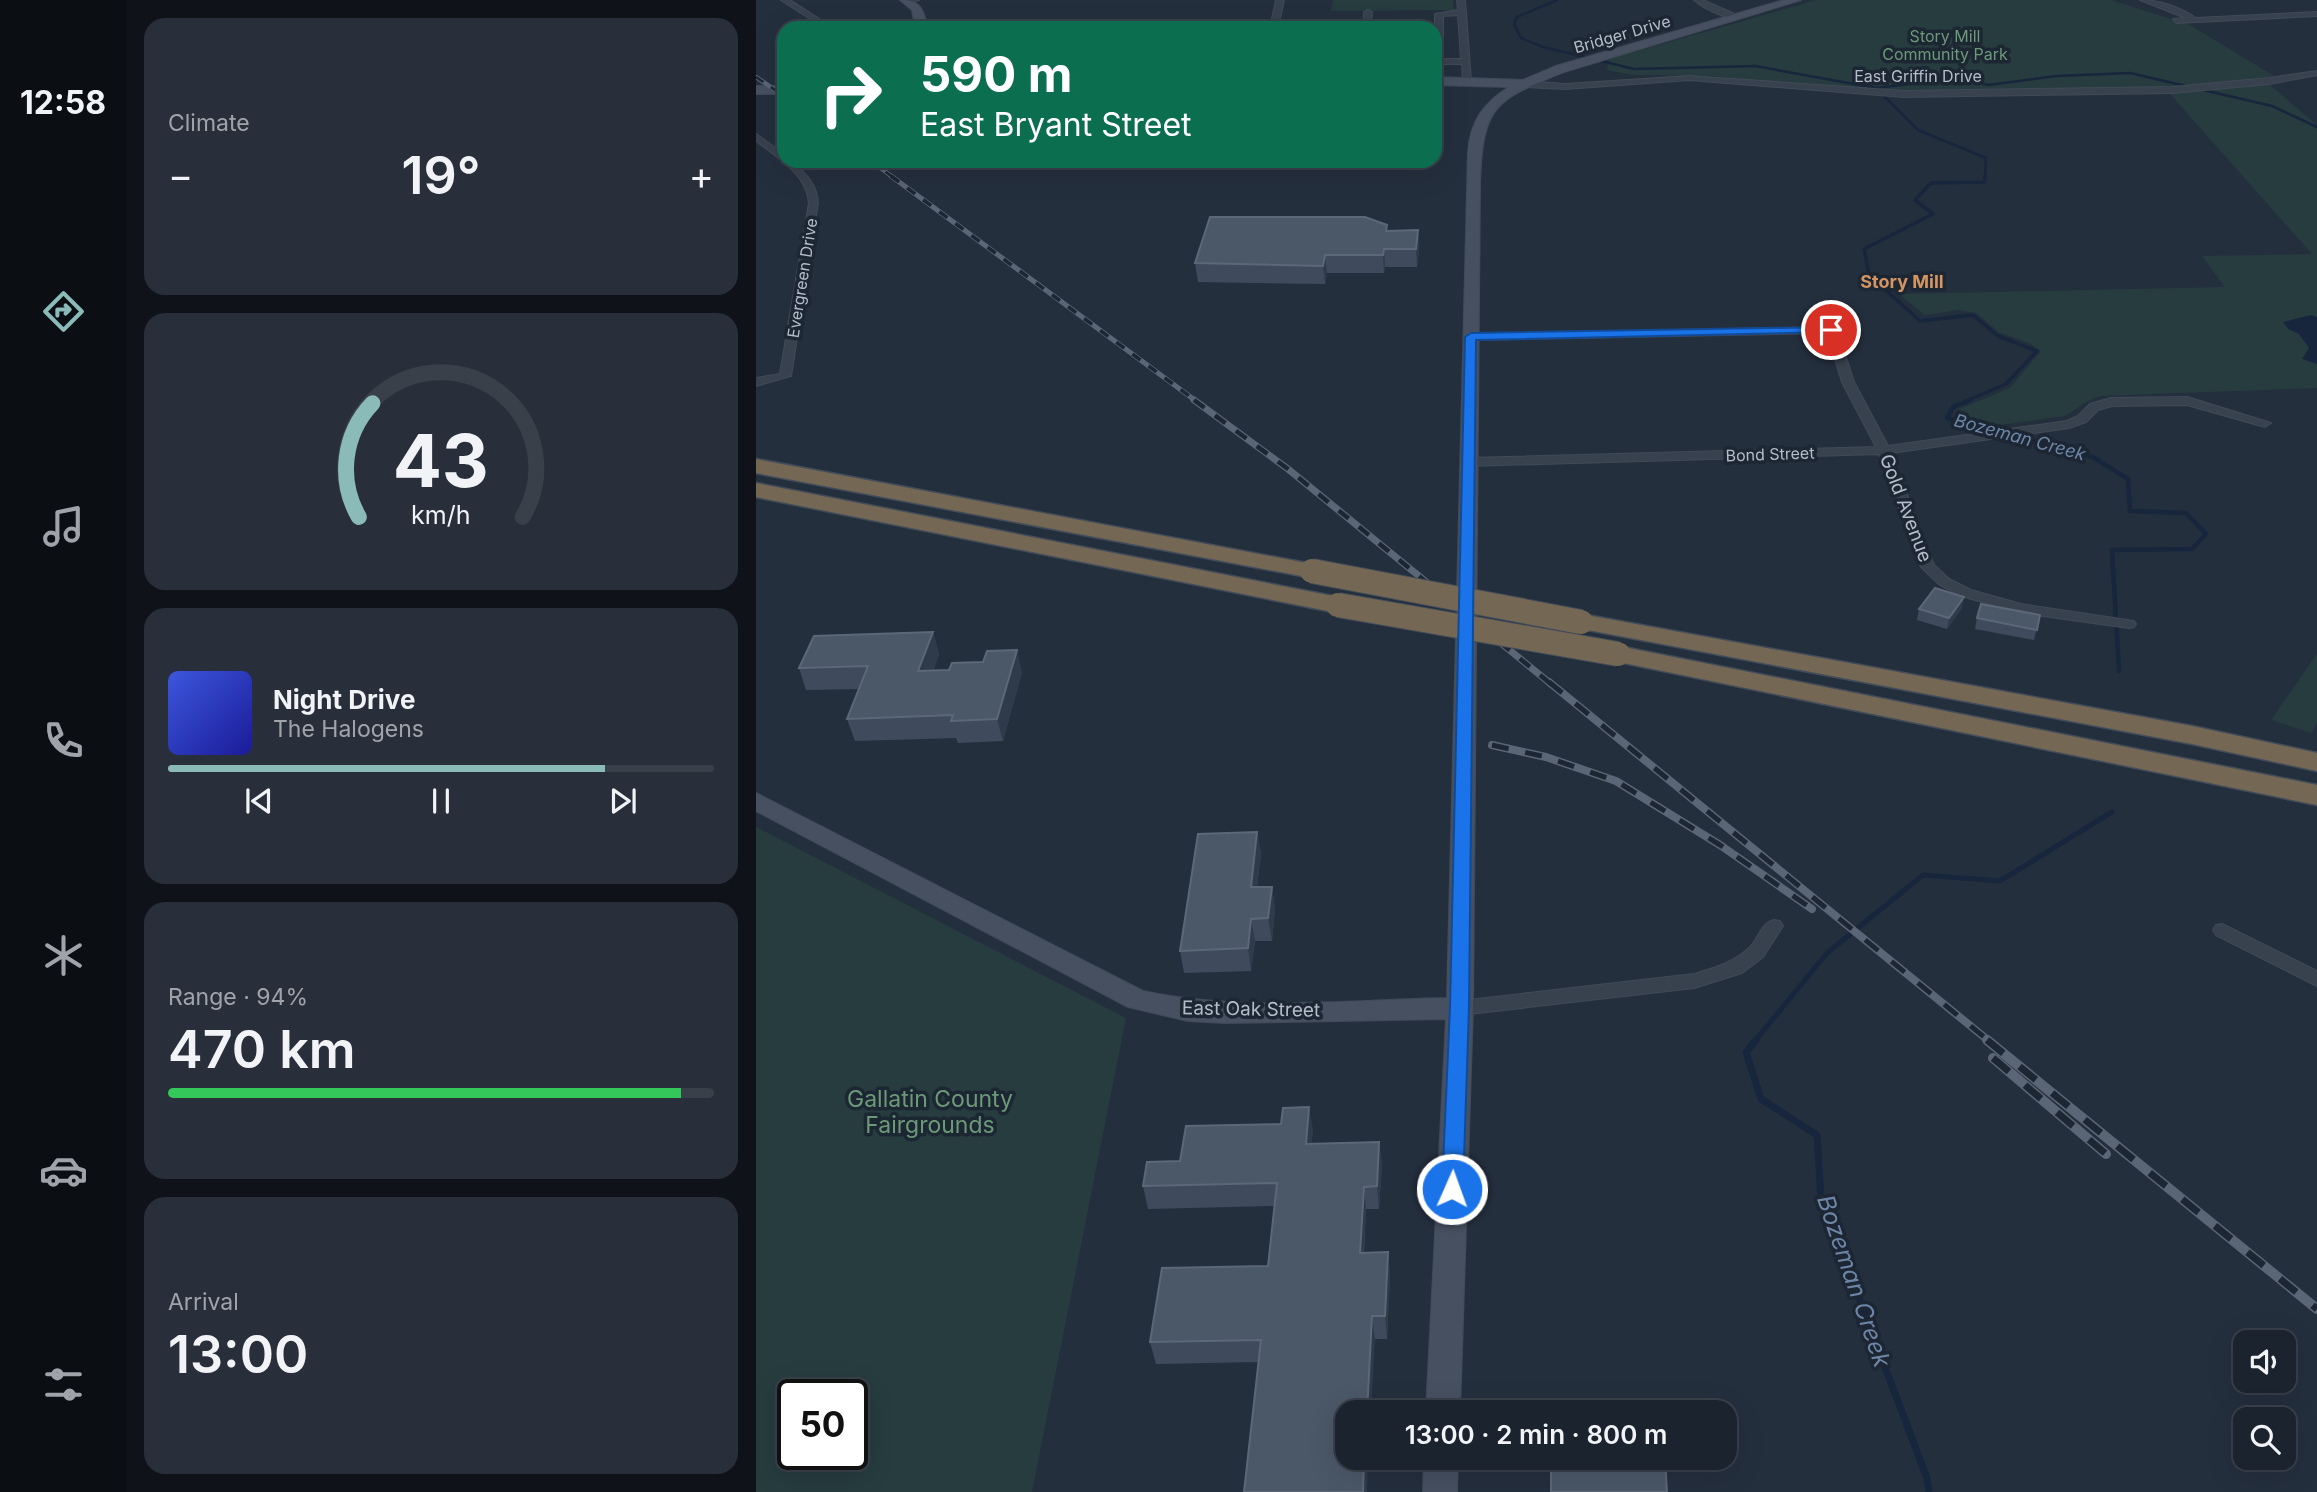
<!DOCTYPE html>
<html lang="en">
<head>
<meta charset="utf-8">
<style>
  body { margin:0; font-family:Inter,sans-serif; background:#282f3a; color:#f1f3f6; height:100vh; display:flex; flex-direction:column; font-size:26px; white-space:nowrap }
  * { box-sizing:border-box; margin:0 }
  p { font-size:23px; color:#a0a4aa }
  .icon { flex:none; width:38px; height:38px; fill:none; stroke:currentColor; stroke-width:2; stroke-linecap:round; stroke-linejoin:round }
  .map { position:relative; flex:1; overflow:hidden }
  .drawer { display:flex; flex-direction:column; gap:18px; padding:18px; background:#0f1319; width:630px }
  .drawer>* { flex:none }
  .banner { position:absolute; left:21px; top:21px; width:665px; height:147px; border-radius:21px; box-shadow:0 7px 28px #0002,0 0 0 2px #39404a; background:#0b6e4f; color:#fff; overflow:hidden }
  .controls { position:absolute; left:1477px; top:1330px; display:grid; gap:14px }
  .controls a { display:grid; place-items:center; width:63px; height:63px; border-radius:14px; background:#1b232e; box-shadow:0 7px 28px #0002,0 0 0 2px #39404a; font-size:35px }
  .speed { position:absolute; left:21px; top:1379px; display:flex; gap:14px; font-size:35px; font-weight:700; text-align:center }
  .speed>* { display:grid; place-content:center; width:91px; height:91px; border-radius:50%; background:#1b232e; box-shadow:0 7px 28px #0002,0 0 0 2px #39404a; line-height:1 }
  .speed .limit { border:4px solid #111; border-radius:10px; background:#fff; color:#111 }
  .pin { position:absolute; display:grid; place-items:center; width:60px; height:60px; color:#fff; margin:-30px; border:4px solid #fff; border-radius:50%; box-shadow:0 2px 7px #0007 }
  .me { position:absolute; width:77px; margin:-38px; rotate:2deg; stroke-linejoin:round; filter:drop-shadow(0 0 5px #0008) }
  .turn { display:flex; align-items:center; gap:24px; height:147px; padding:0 28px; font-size:32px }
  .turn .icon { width:91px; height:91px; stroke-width:2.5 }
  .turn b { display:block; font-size:49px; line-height:60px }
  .big { font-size:52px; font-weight:600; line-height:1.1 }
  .drawer .card { flex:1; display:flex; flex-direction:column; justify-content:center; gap:10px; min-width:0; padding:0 24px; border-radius:21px; background:#282f3a }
  .drawer .dial { align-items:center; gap:0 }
  .dial svg { height:182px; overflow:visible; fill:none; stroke:#39404a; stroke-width:7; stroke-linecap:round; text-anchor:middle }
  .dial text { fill:#f1f3f6; stroke:none }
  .song { display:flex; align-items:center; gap:21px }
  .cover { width:84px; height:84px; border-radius:10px; background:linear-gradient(135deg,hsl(230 70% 55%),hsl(240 70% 35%)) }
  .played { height:7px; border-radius:4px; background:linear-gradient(90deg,#8bbbb9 80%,#39404a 80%) }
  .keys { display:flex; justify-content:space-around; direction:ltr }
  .heat { display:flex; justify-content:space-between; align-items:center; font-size:38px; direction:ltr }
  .charge { height:10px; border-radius:5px; background:linear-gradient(90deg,#34c759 94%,#39404a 0) }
  .trip { position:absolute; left:579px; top:1400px; width:402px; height:70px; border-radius:21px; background:#1b232e; box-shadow:0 7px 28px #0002,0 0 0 2px #39404a; font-weight:600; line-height:70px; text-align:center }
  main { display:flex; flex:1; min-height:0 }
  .menu { display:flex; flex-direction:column; width:126px; justify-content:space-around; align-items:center; background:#0b0e12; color:#a0a4aa }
  .menu .icon { width:49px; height:49px }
  .menu .on { color:#8bbbb9 }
  .menu b { font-size:32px; color:#f1f3f6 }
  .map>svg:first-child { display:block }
  .green { fill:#263c3f; fill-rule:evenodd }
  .water { fill:#17263c }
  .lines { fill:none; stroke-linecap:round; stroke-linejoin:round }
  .stream-far4 { stroke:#17263c; stroke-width:2.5 }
  .stream-far3 { stroke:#17263c; stroke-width:3.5 }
  .stream-far2 { stroke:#17263c; stroke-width:4.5 }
  .stream-far1 { stroke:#17263c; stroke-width:5 }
  .stream { stroke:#17263c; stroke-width:7 }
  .street-casing { stroke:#414a57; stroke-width:2 }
  .secondary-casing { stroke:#414a57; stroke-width:2 }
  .highway-casing { stroke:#434c59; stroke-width:3 }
  .street { fill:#38414e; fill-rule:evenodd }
  .secondary { fill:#465061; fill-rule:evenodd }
  .highway { fill:#746855; fill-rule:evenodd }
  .rail-far4-casing { stroke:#5a6575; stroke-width:4.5 }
  .rail-far3-casing { stroke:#5a6575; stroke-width:5 }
  .rail-far2-casing { stroke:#5a6575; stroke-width:7 }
  .rail-far1-casing { stroke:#5a6575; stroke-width:8 }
  .rail-casing { stroke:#5a6575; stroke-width:10 }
  .rail-far4 { stroke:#1d2633; stroke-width:2.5; stroke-dasharray:9; stroke-linecap:butt }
  .rail-far3 { stroke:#1d2633; stroke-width:3.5; stroke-dasharray:10; stroke-linecap:butt }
  .rail-far2 { stroke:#1d2633; stroke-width:4.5; stroke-dasharray:13; stroke-linecap:butt }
  .rail-far1 { stroke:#1d2633; stroke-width:5; stroke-dasharray:17; stroke-linecap:butt }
  .rail { stroke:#1d2633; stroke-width:7; stroke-dasharray:21; stroke-linecap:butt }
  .highway-bridge-casing { stroke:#434c59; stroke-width:26; stroke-linecap:butt }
  .highway-bridge { stroke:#746855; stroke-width:24 }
  .wall { fill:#3f4b5c }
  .shaded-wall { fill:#2f3b4b }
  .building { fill:#4b5868; stroke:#5c6777; stroke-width:2 }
  .route { fill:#1a73e8; stroke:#114b97; stroke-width:2 }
  .labels { text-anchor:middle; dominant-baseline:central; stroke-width:7; stroke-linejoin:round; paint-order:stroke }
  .far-street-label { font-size:16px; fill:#b4bcc9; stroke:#1d2633 }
  .far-park-label { font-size:16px; fill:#6b9a76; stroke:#1d2633 }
  .far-neighbourhood-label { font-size:18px; font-weight:bold; fill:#d59563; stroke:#1d2633 }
  .far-water-label { font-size:18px; font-style:italic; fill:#6d86a8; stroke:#1d2633 }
  .street-label { font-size:19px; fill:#b4bcc9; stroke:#1d2633 }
  .near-park-label { font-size:23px; fill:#6b9a76; stroke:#1d2633 }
  .near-water-label { font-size:24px; font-style:italic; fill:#6d86a8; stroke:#1d2633 }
</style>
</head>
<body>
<main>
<nav class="menu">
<b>12:58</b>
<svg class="icon on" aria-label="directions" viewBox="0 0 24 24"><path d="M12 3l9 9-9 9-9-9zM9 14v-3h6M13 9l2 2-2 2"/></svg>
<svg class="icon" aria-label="music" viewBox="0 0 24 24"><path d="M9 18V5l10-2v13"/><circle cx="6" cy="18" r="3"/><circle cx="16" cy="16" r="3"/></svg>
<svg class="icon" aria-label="phone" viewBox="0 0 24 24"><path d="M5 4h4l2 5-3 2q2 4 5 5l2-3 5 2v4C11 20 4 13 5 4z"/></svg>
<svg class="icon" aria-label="climate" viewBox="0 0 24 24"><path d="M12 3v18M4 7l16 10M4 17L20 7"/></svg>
<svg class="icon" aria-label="car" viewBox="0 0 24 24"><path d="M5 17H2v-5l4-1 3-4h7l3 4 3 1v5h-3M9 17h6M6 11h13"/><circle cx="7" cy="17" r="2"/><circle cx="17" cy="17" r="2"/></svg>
<svg class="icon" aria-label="filters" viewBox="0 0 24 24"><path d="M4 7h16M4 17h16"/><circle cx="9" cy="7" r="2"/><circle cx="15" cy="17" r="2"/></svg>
</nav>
<section class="drawer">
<div class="card"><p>Climate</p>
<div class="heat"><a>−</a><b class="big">19°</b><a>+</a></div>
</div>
<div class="card dial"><svg viewBox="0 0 100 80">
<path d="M14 69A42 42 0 1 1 86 69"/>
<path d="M14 69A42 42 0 0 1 20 19" stroke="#8bbbb9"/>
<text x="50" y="56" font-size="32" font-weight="700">43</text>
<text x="50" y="72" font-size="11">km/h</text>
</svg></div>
<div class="card">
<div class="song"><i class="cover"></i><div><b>Night Drive</b><p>The Halogens</p></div></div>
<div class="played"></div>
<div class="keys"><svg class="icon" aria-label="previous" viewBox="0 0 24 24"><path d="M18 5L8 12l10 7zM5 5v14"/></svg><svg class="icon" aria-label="pause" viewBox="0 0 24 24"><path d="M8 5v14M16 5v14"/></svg><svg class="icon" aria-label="next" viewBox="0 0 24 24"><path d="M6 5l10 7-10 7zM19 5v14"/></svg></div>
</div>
<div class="card"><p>Range · 94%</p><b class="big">470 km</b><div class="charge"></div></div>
<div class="card"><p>Arrival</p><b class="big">13:00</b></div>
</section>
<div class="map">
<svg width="1561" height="1492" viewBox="0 0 1561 1492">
  <rect width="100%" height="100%" fill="#242f3e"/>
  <!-- green -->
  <g class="green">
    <polygon points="577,0 697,0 698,10 575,11"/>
    <path d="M1061 0H1355L1434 25 1518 76 1438 86 1444 91 1513 84 1561 125V388L1345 396C1327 401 1323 409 1308 416L1236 426 1204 418 1203 409 1254 388 1285 351 1271 342 1242 332 1221 313 1203 310 1169 315 1143 294 1469 287 1446 256 1556 254 1413 93 1424 92H1111L958 76 876 75 851 70 853 59Z"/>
    <polygon points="1561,654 1561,723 1555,733 1515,720"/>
    <path d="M0 827 370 1018 276 1492H0ZM37 1395H96V1454H37Z"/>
  </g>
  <!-- water -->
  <polygon class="water" points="1555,315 1561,317 1561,364 1546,359 1553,348 1543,334 1532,329 1527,322"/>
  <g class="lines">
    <!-- stream-far4 -->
    <g class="stream-far4">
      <polyline points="801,0 761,17 758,24 765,38 787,47 878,69 999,66 1120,88 1202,78 1232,85 1300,76 1374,73 1516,106 1561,127"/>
      <polyline points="1120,88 1162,130 1230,158 1229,178"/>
    </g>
    <!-- stream-far3 -->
    <polyline class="stream-far3" points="1210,401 1250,384 1281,351 1242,336 1217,315 1164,321 1113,275 1108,249 1177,214 1159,200 1175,183 1229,182 1229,176"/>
    <!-- stream-far2 -->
    <polyline class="stream-far2" points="1214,400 1197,407 1191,418 1337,457 1372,479 1374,511 1430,513 1450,534 1436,549 1356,550 1363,671"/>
    <!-- stream-far1 -->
    <polyline class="stream-far1" points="999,1041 1071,953 1167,875 1244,881 1356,812"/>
    <!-- stream -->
    <polyline class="stream" points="1000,1040 990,1052 1005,1099 1061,1135 1065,1198 1171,1478 1173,1492"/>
    <defs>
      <g id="street">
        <polygon points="25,0 34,0 77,28 68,28"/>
        <polygon points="149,0 163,0 152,3"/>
        <polygon points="520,0 528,0 522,28 514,28"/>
        <path d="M701 0H709L715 80 711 83 707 80 706 64H683L679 62V14L702 10ZM702 15 705 59H687V16Z"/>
        <path d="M938 0H947L985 17C972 21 949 9 938 0Z"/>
        <path d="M1384 0C1403 0 1424 7 1440 18L1561 12V16L1420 23 1417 19 1430 18Z"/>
        <polygon points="612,10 616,12 615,28 607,28 608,12"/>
        <polygon points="1561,71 1561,75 1513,84 1417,93 1148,97 933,80 809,89 767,87 763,84 767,81 809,84 933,76 1148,91 1417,87 1513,78"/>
        <path d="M0 134 28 154V161H36C50 174 61 184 62 203L35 376 0 386V378L24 374 53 203C51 174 21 157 0 141Z"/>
        <polygon points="1075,327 1081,330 1098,382 1132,446 1311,421 1322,416 1334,404 1355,398 1431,397 1515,423 1509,427 1431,405 1356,406 1342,410 1330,422 1313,428 1135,453 1178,565 1193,579 1215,590 1265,604 1378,621 1380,624 1378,627 1373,628 1265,613 1205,596 1184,585 1165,567 1123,454 713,466 707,462 713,458 1120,447 1086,382 1071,333 715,340 709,337 715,334"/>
        <path d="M1018 920 1024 921 1027 926 1007 957 986 973 938 988 704 1015 697 1013 695 1008 697 1003 704 1001 938 974C958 968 977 963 993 948 1002 940 1005 923 1018 920Z"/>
        <polygon points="1466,924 1561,971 1561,986 1460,935 1457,930 1460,925"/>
      </g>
      <g id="secondary">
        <path d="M144 0C160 0 166 5 170 21L166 28H154L158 21 156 10Z"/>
        <path d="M1028 0H1045L808 72C740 100 727 104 724 181L717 1008 704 1412H670L690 1019 469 1023 432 1021 372 1007 0 811V793L387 991C486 1012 591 1000 691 998L712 153C714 122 727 103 753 87L679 85V77L767 80 800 66Z"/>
        <rect x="0" y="86" width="28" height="8"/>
        <polygon points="668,1458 702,1458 701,1492 667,1492"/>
      </g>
      <g id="highway">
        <polygon points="0,459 556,564 565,566 568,571 565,576 556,578 0,473"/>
        <polygon points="0,483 582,597 591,600 595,605 591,610 582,613 0,497"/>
        <polygon points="825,614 1436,726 1561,753 1561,771 1436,744 816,627 812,622 816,617"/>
        <polygon points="862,646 1561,785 1561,805 853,660 849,654 853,648"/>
      </g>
    </defs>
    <!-- street casing -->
    <use href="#street" class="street-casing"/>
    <!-- secondary casing -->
    <use href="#secondary" class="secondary-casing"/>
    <!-- highway casing -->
    <use href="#highway" class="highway-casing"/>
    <!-- street -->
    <use href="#street" class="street"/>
    <!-- secondary -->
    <use href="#secondary" class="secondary"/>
    <!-- highway -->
    <use href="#highway" class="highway"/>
    <defs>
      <g id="rail-far4">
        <polyline points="0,77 28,96"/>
        <polyline points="115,161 138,178"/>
      </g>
      <polyline id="rail-far3" points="135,176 440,401"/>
      <polyline id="rail-far2" points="438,400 532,469 795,684"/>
      <g id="rail-far1">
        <polyline points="793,682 1233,1041"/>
        <polyline points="736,745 790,757 860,781 964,845 1056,909"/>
      </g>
      <g id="rail">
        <polyline points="1231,1040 1561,1309"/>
        <polyline points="1237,1058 1350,1154"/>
      </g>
    </defs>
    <!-- rail-far4 casing -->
    <use href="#rail-far4" class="rail-far4-casing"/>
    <!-- rail-far3 casing -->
    <use href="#rail-far3" class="rail-far3-casing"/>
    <!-- rail-far2 casing -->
    <use href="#rail-far2" class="rail-far2-casing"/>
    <!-- rail-far1 casing -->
    <use href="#rail-far1" class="rail-far1-casing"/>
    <!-- rail casing -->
    <use href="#rail" class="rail-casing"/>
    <!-- rail-far4 -->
    <use href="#rail-far4" class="rail-far4"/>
    <!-- rail-far3 -->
    <use href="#rail-far3" class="rail-far3"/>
    <!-- rail-far2 -->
    <use href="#rail-far2" class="rail-far2"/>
    <!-- rail-far1 -->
    <use href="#rail-far1" class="rail-far1"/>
    <!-- rail -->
    <use href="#rail" class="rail"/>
    <defs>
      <g id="highway-bridge">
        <polyline points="556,571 825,622"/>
        <polyline points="582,605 862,654"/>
      </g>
    </defs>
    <!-- highway-bridge casing -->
    <use href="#highway-bridge" class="highway-bridge-casing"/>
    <!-- highway-bridge -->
    <use href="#highway-bridge" class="highway-bridge"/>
  </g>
  <!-- wall -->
  <g class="wall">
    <polygon points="627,161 670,161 670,164 627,165"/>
    <polygon points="662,230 663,248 661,267 629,267 628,273 571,273 569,284 442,282 439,263 632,231"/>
    <polygon points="1206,608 1191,629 1161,620 1163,609"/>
    <polygon points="1284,615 1278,640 1219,629 1221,618"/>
    <polygon points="177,632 183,654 177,671 266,672 247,741 202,743 200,738 99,741 91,719 103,689 50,690 43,668"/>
    <polygon points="501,832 505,854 501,887 516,887 519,909 516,941 499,941 495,971 428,973 424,951"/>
    <polygon points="557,1130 555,1144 623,1142 626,1165 623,1209 610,1209 608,1253 632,1252 634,1275 631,1339 619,1339 502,1362 400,1364 394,1342 512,1266 519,1206 392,1209 387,1186 424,1161"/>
  </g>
  <!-- shaded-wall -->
  <g class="shaded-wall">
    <polygon points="662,230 663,248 661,267 660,249"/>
    <polygon points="628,249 629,267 628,273 627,255"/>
    <polygon points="569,255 571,273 569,284 567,266"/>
    <polygon points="1208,597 1206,608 1191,629 1193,618"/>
    <polygon points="177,632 183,654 168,693 162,671"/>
    <polygon points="261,650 266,672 247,741 241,719"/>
    <polygon points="501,832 505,854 498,910 495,887"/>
    <polygon points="516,887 519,909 516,941 512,918"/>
    <polygon points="495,919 499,941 495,971 492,948"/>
    <polygon points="553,1107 557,1130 553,1167 550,1144"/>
    <polygon points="623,1142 626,1165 623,1209 621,1186"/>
    <polygon points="608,1187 610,1209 606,1275 604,1253"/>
    <polygon points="632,1252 634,1275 631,1339 629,1316"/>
    <polygon points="616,1316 619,1339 615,1412 611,1412"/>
    <polygon points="608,1458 612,1458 611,1492 607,1492"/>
  </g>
  <!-- building -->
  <g class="building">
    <polygon points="454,217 609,217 631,225 630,231 662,230 660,249 628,249 627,255 569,255 567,266 439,263"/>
    <polygon points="1179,588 1208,597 1193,618 1163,609"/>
    <polygon points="1225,604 1284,615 1281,630 1221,618"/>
    <polygon points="177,632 162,671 193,670 196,663 227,662 231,651 261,650 241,719 195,721 197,715 91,719 112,666 43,668 58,636"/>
    <polygon points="501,832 495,887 516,887 512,918 495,919 492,948 424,951 442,834"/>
    <polygon points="553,1107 550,1144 623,1142 621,1186 608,1187 604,1253 632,1252 629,1316 616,1316 611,1412 592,1412 592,1458 608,1458 607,1492 488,1492 505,1340 394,1342 406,1268 512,1266 521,1183 387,1186 391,1162 424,1161 430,1126 525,1124 527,1108"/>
    <polygon points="795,1458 909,1458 911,1492 795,1492"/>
  </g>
  <!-- route -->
  <polygon class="route" points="1075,327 1081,330 1079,332 720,340 713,1007 707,1189 704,1196 696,1198 689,1196 686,1189 694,1007 709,337 715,333"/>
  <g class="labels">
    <!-- far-street labels -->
    <g class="far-street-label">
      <text transform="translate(866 34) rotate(-16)">Bridger Drive</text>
      <text x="1162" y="76">East Griffin Drive</text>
      <text transform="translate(46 278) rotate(-81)">Evergreen Drive</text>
      <text transform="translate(1014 454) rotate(-2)">Bond Street</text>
    </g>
    <!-- far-park labels -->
    <g class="far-park-label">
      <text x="1189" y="36">Story Mill<tspan x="1189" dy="18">Community Park</tspan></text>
    </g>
    <!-- far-neighbourhood labels -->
    <g class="far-neighbourhood-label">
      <text x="1146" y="281">Story Mill</text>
    </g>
    <!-- far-water labels -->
    <g class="far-water-label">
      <text transform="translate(1264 437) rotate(15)">Bozeman Creek</text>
    </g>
    <!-- street labels -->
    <g class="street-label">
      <text transform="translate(1150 508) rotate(69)">Gold Avenue</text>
      <text transform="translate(495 1009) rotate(1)">East Oak Street</text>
    </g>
    <!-- near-park labels -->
    <g class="near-park-label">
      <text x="174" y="1099">Gallatin County<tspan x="174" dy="26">Fairgrounds</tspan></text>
    </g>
    <!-- near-water labels -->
    <g class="near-water-label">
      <text transform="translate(1098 1281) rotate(71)">Bozeman Creek</text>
    </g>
  </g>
</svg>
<div class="controls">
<a><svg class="icon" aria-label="sound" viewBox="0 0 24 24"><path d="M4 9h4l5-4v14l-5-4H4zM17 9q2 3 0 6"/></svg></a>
<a><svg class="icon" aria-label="search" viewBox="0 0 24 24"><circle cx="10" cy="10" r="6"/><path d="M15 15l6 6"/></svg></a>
</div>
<div class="speed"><div class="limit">50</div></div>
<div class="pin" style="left:1075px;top:330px;background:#d93025"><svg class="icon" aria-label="arrive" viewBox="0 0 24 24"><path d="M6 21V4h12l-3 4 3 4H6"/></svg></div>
<svg class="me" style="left:696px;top:1189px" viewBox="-20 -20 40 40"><circle r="17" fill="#1a73e8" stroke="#fff" stroke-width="3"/><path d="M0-11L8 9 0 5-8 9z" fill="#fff"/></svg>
<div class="trip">13:00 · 2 min · 800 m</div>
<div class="banner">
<div class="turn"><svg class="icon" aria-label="right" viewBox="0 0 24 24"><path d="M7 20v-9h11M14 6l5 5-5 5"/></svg><div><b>590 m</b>East Bryant Street</div></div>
</div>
</div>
</main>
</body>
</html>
